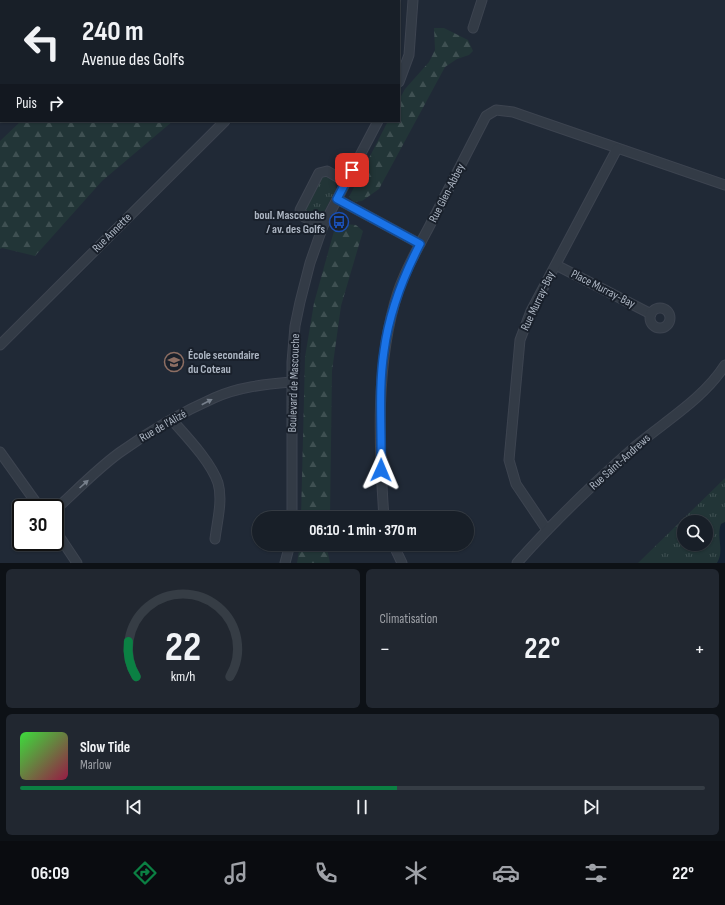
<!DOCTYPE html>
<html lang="fr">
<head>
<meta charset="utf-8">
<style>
  body { margin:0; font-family:"Sofia Sans Condensed",sans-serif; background:#212730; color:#f1f3f6; height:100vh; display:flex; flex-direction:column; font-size:15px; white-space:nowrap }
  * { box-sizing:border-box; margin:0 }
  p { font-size:13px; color:#9fa2a8 }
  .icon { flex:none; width:22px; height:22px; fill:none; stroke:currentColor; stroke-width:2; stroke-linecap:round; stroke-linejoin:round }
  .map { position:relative; height:563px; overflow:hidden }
  .sheet { display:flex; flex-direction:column; gap:6px; padding:6px; background:#0d1116; flex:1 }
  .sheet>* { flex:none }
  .guide { position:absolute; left:0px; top:0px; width:400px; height:122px; box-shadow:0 1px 3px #0004,0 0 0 1px #363d45; background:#181f28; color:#f1f3f6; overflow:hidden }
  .controls { position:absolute; left:677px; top:515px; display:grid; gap:8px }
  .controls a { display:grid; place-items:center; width:36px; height:36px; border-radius:50%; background:#181f28; box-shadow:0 1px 3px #0004,0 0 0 1px #363d45; font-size:20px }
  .speed { position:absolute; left:12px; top:499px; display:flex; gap:8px; font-size:20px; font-weight:700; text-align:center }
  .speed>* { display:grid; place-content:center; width:52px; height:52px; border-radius:50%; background:#181f28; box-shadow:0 1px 3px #0004,0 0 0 1px #363d45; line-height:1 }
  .speed .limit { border:2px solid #111; border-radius:6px; background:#fff; color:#111 }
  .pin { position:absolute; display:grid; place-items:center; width:34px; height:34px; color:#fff; margin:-17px; border-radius:8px; box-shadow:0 2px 6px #0006 }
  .me { position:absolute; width:44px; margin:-22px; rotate:1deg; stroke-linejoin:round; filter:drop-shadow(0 0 3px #0008) }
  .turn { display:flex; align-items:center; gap:14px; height:84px; padding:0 16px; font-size:18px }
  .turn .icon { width:52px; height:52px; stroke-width:2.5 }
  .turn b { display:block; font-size:28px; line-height:34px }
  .then { display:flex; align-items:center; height:38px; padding:0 16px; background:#0003; gap:8px; font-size:15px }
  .big { font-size:30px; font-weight:700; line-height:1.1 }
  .sheet .card { flex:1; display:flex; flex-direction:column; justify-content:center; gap:6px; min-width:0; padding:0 14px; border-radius:6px; background:#212730 }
  .sheet .dial { align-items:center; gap:0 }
  .dial svg { height:104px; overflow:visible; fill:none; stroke:#363d45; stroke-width:7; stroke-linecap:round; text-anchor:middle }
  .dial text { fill:#f1f3f6; stroke:none }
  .song { display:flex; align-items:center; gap:12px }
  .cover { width:48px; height:48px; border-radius:6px; background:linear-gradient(135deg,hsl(120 70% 55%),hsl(340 70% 35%)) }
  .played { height:4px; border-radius:2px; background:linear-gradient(90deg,#0b8043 55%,#363d45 55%) }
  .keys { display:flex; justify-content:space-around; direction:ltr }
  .heat { display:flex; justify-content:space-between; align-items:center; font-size:22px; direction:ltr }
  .sheet .tiles { flex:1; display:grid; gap:6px; grid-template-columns:1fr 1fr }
  .card:last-child { grid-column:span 2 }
  .trip { position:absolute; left:252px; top:511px; width:222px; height:40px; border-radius:20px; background:#181f28; box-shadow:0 1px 3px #0004,0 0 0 1px #363d45; font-weight:700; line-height:40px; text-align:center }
  .tabs { display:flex; height:64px; justify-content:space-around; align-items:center; background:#0a0c10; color:#9fa2a8 }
  .tabs .icon { width:28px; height:28px }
  .tabs .on { color:#0b8043 }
  .tabs b { font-size:18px; color:#f1f3f6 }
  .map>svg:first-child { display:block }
  .grass { fill:url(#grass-tufts); fill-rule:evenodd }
  .forest { fill:url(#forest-firs) }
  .water { fill:#142132 }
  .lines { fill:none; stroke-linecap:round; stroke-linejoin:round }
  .minor-casing { stroke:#3d4450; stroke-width:11 }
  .minor { stroke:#333b46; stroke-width:9 }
  .oneway { fill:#767f8b }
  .route-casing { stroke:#114b97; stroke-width:10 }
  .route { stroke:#1a73e8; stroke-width:7 }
  .labels { text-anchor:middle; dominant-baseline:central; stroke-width:4; stroke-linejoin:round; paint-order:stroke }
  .street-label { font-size:12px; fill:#adb6c3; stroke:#19202b }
  .poi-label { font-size:12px; font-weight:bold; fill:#adb6c3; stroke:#19202b; text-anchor:end }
</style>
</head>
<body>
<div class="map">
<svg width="725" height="563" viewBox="0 0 725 563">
  <defs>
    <pattern id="grass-tufts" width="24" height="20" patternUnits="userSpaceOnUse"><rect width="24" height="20" fill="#223537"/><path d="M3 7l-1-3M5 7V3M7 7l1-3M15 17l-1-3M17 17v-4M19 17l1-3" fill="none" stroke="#3f5052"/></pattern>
    <pattern id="forest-firs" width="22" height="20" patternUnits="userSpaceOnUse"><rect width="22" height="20" fill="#223537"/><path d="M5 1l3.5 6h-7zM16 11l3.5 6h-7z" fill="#3f5052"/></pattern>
  </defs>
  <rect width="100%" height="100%" fill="#202936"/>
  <!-- grass -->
  <g class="grass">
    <path d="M325 175 335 180 336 189 322 216 320 219C313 219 307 216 304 211L321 177Z"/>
    <path d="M725 478V563H638ZM684 522H706V544H684Z"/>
  </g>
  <!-- forest -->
  <g class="forest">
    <polygon points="54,0 243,0 246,1 56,1"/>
    <polygon points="434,28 444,28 468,40 473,51 469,55 457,59 445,67 379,189 362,201 354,202 349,197 388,121 399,121 399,100 405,89 429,62 435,50"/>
    <polygon points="21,121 173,121 102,181 35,256 2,248 0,249 0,141"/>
    <polygon points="346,224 356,225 363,231 341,306 332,371 330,518 301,518 305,357 314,303 334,231"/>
    <polygon points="300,544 326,544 330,563 297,563"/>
  </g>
  <!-- water -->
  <path class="water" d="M725 522V563H717C725 551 716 537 721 524Z"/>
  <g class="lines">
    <defs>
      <g id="minor">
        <polyline points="255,0 258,1"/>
        <polyline points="26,1 27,0"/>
        <polyline points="473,28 482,0"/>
        <polyline points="0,43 1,42"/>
        <polyline points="399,82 409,55 413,0"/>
        <polyline points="337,199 420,244"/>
        <polyline points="323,226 304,217 300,210 319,173 327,171 346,182"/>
        <polyline points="556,265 651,314"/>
        <circle cx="660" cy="318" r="10"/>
        <polyline points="0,345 225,121"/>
        <path d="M172 420C187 437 211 462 218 483 223 500 217 522 215 539"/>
        <polyline points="0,452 40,508"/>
        <path d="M55 510C76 491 96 470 119 453 147 433 182 412 214 398 238 387 266 384 291 382"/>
        <polyline points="292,518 292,362 295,326 300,302 310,263 323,226 378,121"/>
        <path d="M384 518C379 446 375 362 398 292 405 270 418 248 429 227 448 190 467 153 486 116L496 110 513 112 725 185"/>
        <polyline points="55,530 77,563"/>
        <polyline points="547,530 516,484 509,460 520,340 531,311 617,149"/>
        <polyline points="393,544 402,563"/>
        <polyline points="285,563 290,544"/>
        <path d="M517 563C554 521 595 482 637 445 667 420 704 398 725 365"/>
      </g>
    </defs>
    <!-- minor casing -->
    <use href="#minor" class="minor-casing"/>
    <!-- minor -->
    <use href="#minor" class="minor"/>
  </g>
  <!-- one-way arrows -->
  <defs><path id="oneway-solid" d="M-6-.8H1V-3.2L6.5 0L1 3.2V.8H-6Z"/></defs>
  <g class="oneway">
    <use href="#oneway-solid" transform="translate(207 402) rotate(-28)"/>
    <use href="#oneway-solid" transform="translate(84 484) rotate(-42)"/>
  </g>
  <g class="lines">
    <defs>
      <path id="route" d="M352 170 337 199 420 244C403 277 389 313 384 351 378 390 382 431 381 470"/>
    </defs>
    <!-- route casing -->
    <use href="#route" class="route-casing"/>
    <!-- route -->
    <use href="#route" class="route"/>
  </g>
  <!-- icons -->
  <defs>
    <symbol id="bus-ring" viewBox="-11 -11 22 22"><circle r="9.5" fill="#19202b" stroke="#1a4fb4" stroke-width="1.5"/><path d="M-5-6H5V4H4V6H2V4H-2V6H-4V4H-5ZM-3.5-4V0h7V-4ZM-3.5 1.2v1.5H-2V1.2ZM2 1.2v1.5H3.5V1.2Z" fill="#1a4fb4"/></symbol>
    <symbol id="school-ring" viewBox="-11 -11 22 22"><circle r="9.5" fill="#19202b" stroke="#8d6e63" stroke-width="1.5"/><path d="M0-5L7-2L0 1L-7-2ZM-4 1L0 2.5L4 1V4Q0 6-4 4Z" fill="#8d6e63"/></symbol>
  </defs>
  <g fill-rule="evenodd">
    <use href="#bus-ring" x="328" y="211" width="22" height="22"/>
    <use href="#school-ring" x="163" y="351" width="22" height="22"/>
  </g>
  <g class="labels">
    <!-- street labels -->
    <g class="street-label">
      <text transform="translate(447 193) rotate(-63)">Rue Glen-Abbey</text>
      <text transform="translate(112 233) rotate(-45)">Rue Annette</text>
      <text transform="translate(603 289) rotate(27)">Place Murray-Bay</text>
      <text transform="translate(538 301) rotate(-65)">Rue Murray-Bay</text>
      <text transform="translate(294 383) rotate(-88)">Boulevard de Mascouche</text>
      <text transform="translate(163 426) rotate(-30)">Rue de l'Alizé</text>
      <text transform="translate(620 462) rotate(-42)">Rue Saint-Andrews</text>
    </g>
    <!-- poi labels -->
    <g class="poi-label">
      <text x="325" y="215">boul. Mascouche<tspan x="325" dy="14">/ av. des Golfs</tspan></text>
      <text x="188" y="355" text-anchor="start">École secondaire<tspan x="188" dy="14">du Coteau</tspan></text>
    </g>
  </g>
</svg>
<div class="controls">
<a><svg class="icon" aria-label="search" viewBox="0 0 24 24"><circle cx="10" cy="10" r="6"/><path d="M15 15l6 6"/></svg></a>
</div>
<div class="speed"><div class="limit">30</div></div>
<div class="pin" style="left:352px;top:170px;background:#d93025"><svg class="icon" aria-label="arrive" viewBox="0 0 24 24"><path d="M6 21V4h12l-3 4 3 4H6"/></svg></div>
<svg class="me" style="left:381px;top:470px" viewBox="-20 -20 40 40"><path d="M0-17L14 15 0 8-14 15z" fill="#1a73e8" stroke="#fff" stroke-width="4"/></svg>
<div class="trip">06:10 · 1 min · 370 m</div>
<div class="guide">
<div class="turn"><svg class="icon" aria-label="left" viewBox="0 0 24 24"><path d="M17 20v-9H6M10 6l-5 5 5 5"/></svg><div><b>240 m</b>Avenue des Golfs</div></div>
<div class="then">Puis<svg class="icon" aria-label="right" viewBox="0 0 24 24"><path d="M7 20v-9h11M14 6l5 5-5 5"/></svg></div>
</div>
</div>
<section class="sheet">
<div class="tiles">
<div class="card dial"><svg viewBox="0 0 100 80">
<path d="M14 69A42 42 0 1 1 86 69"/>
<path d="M14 69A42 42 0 0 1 8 42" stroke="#0b8043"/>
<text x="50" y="56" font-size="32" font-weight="700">22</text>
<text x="50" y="72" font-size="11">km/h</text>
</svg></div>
<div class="card"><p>Climatisation</p>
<div class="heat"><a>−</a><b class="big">22°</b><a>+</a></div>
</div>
<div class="card">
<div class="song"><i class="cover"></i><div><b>Slow Tide</b><p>Marlow</p></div></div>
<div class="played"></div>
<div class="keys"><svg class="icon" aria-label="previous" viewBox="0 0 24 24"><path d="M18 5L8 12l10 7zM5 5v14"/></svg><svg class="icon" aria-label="pause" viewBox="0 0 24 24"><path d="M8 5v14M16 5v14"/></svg><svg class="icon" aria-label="next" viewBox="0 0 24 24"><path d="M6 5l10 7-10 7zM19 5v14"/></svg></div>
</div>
</div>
</section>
<nav class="tabs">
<b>06:09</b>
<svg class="icon on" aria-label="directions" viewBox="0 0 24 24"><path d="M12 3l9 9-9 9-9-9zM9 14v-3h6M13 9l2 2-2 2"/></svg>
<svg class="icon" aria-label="music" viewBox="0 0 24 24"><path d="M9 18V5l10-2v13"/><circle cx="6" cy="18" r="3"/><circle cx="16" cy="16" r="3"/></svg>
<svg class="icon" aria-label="phone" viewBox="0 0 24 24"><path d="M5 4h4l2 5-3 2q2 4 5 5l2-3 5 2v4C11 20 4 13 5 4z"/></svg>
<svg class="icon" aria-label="climate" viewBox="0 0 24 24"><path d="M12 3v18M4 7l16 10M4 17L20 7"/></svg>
<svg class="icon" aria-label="car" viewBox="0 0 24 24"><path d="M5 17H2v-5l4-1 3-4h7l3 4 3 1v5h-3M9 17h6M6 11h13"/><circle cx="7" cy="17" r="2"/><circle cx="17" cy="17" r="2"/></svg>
<svg class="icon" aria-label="filters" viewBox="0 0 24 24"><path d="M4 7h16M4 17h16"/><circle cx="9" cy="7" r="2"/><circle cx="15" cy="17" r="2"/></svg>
<b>22°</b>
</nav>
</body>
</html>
